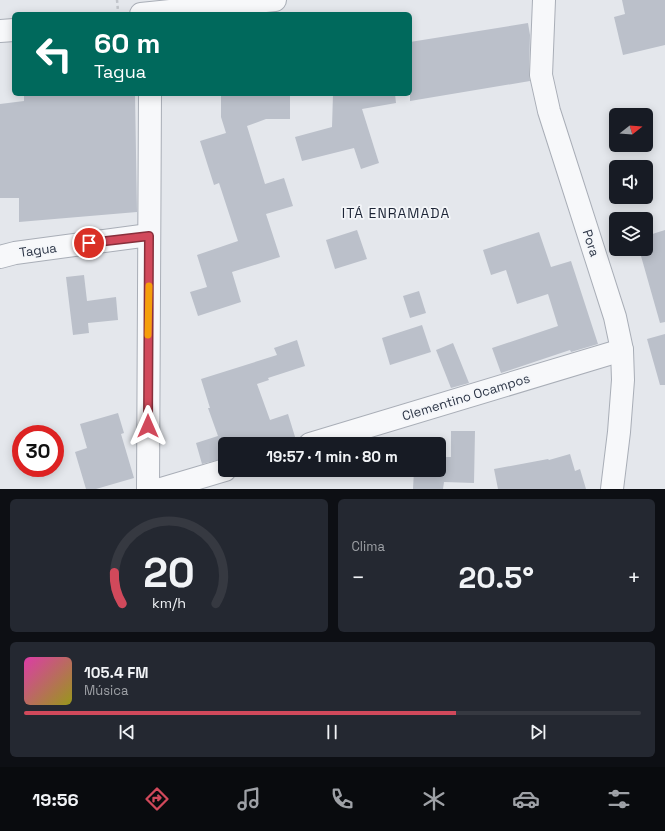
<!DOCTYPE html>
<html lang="es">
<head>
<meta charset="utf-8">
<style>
  body { margin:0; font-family:"Space Grotesk",sans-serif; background:#242831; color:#f1f3f6; height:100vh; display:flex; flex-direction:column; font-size:15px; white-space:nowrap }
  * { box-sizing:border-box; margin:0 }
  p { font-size:13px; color:#9ea1a6 }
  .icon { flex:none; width:22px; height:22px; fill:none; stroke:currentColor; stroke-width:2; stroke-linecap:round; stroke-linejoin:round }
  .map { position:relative; height:489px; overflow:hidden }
  .drawer { display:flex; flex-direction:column; gap:10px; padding:10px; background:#0d0f14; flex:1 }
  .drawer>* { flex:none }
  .banner { position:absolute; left:12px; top:12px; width:400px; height:84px; border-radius:6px; box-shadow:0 2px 10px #0003; background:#00695c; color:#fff; overflow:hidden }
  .needle { width:26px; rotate:73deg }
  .tools { position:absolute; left:609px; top:108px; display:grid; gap:8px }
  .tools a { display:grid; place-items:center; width:44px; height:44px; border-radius:6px; background:#171b24; box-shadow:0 2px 10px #0003; font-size:20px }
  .speed { position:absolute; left:12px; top:425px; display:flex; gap:8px; font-size:20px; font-weight:700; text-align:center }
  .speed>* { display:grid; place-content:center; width:52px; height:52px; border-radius:50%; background:#171b24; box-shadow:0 2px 10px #0003; line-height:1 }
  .speed .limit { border:6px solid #d22; background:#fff; color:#111 }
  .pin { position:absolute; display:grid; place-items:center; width:34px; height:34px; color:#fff; margin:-17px; border:2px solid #fff; border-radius:50%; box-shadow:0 1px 4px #0007 }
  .me { position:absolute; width:44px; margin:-22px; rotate:0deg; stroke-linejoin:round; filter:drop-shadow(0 0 3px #0008) }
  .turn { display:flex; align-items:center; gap:14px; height:84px; padding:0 16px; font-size:18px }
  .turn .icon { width:52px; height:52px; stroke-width:2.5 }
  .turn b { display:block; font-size:28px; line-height:34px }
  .big { font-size:30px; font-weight:700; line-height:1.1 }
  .drawer .tile { flex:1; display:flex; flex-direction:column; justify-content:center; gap:6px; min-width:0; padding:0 14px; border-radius:6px; background:#242831 }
  .drawer .dial { align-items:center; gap:0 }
  .dial svg { height:104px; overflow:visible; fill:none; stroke:#363941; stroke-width:7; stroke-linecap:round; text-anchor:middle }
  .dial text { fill:#f1f3f6; stroke:none }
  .song { display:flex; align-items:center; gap:12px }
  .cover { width:48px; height:48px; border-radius:6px; background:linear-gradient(135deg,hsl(320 70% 55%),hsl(60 70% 35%)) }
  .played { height:4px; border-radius:2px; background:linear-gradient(90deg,#d1495b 70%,#363941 70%) }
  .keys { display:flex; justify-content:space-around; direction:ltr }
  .heat { display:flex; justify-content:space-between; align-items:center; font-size:22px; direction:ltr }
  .drawer .tiles { flex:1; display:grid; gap:10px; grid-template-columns:1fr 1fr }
  .tile:last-child { grid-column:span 2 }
  .trip { position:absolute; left:218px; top:437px; width:228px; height:40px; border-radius:6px; background:#171b24; box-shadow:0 2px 10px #0003; font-weight:700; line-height:40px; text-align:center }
  .menu { display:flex; height:64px; justify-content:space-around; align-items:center; background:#090b0e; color:#9ea1a6 }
  .menu .icon { width:28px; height:28px }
  .menu .active { color:#d1495b }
  .menu b { font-size:18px; color:#f1f3f6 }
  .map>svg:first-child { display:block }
  .building { fill:#bbc0ca }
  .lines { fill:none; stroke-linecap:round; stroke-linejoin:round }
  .minor-casing { stroke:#a9aeb7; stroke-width:24 }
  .path { stroke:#c2c5cb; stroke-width:2.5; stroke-dasharray:3 3; stroke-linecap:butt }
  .minor { stroke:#f7f8fa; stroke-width:22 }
  .route-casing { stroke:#882f3b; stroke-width:10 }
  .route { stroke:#d1495b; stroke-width:7 }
  .slow { stroke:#f59e0b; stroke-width:7 }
  .labels { text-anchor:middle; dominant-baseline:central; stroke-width:3.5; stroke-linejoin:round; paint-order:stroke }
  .street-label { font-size:13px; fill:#2b3445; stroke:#f4f6f9 }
  .neighbourhood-label { font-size:14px; letter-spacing:1px; fill:#1d2536; stroke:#f4f6f9 }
</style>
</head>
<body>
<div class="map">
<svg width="665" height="489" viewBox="0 0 665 489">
  <rect width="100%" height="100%" fill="#e4e7ec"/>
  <!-- building -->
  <g class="building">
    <polygon points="622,0 665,0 665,45 623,55 614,17 625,14"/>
    <polygon points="528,23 530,35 529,74 530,81 410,101 410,42"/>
    <polygon points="24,94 135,94 137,212 19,222 19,198 0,198 0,104 24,101"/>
    <polygon points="221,94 290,94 290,119 266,119 247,126 265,184 284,178 293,206 266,214 280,257 232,272 241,302 198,316 190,292 207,287 197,255 238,241 219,183 214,185 200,141 226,133 221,117"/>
    <polygon points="333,94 395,94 396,103 362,109 379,163 361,169 354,148 302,161 295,137 332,127"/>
    <polygon points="357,230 367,259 335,269 326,240"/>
    <polygon points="665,230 665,322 660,323 639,249 646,249 646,236"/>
    <polygon points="539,232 551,267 571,261 598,344 571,352 570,350 501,373 492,348 558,326 548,294 517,304 506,270 491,275 483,250"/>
    <polygon points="84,275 87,301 116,297 118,320 88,323 89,333 73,335 66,277"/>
    <polygon points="419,291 426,313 410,318 403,296"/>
    <polygon points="422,325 431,352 390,365 382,338"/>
    <polygon points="665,334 665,385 660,385 647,339"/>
    <polygon points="297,340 305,366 268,378 269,380 257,384 270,420 288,414 296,440 283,444 225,444 225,458 202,464 196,443 218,436 208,408 210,408 201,379 277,355 274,348"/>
    <polygon points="453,343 469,383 451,388 436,350"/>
    <polygon points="118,413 124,433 121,434 134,478 96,489 86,489 75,452 87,448 80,424"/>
    <polygon points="451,431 475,431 474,483 444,482 443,489 413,489 414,470 439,470 439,457 451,457"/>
    <polygon points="570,454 575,471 580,469 586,489 498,489 494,469 548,459 549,460"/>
  </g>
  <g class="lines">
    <defs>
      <g id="minor">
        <polyline points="544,0 541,75 549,111 615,317 622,350 623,380 619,432 612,489"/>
        <polyline points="141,14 275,0"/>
        <polyline points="0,31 14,30"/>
        <polyline points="0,257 15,253 149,235"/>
        <polyline points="310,444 622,350"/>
        <polyline points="148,489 150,94"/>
        <polyline points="161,489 225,470"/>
      </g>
    </defs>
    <!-- minor casing -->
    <use href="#minor" class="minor-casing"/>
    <!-- path -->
    <polyline class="path" points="117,0 118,11"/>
    <!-- minor -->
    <use href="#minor" class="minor"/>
  </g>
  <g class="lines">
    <defs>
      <polyline id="route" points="89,243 149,236 148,426"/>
    </defs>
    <!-- route casing -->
    <use href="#route" class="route-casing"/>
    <!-- route -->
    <use href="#route" class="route"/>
    <!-- slow -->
    <polyline class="slow" points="148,335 149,286"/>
  </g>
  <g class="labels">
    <!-- street labels -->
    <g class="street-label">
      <text transform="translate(591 243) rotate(72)">Pora</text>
      <text transform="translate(38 250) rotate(-8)">Tagua</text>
      <text transform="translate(466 397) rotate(-17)">Clementino Ocampos</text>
    </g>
    <!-- neighbourhood labels -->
    <g class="neighbourhood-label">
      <text x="396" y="213">ITÁ ENRAMADA</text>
    </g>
  </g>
</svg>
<div class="tools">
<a><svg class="needle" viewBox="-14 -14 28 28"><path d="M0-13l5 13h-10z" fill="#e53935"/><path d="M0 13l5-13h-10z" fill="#9ea1a6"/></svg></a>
<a><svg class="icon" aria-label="sound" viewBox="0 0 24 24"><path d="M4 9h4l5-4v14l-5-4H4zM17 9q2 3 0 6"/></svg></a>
<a><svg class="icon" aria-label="layers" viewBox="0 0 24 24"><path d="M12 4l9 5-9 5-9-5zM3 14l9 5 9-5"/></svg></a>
</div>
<div class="speed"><div class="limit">30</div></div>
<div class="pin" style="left:89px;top:243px;background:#d93025"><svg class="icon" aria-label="arrive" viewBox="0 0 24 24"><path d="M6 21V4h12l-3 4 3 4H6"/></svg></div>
<svg class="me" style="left:148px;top:426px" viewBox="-20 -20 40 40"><path d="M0-17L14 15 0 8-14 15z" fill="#d1495b" stroke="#fff" stroke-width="4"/></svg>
<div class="trip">19:57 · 1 min · 80 m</div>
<div class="banner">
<div class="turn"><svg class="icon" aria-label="left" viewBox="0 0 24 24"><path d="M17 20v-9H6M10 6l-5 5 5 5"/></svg><div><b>60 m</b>Tagua</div></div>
</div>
</div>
<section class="drawer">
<div class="tiles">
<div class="tile dial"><svg viewBox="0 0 100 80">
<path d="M14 69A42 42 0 1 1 86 69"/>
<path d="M14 69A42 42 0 0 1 8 45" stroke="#d1495b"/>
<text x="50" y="56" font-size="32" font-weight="700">20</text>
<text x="50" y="72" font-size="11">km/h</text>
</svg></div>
<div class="tile"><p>Clima</p>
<div class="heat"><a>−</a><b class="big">20.5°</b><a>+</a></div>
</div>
<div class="tile">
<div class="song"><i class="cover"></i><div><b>105.4 FM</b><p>Música</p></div></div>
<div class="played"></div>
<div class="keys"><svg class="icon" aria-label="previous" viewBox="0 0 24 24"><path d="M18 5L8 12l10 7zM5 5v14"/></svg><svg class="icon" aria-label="pause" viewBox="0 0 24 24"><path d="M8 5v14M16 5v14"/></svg><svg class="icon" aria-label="next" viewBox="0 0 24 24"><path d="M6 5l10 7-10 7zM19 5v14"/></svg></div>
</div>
</div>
</section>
<nav class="menu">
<b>19:56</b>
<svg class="icon active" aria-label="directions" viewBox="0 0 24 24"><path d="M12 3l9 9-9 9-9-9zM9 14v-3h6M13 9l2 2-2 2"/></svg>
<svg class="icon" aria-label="music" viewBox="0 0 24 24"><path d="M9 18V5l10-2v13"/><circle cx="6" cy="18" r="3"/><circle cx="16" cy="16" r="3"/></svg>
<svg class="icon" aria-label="phone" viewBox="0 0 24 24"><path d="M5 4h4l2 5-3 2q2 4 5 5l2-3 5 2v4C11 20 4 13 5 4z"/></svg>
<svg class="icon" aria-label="climate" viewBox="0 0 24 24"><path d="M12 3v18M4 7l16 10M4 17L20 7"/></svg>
<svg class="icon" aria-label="car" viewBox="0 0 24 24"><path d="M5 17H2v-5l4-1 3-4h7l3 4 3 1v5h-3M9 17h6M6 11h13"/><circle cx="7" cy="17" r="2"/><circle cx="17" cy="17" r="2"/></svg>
<svg class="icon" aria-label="filters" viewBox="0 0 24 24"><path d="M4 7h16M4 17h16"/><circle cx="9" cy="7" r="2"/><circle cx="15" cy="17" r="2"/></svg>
</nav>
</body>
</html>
